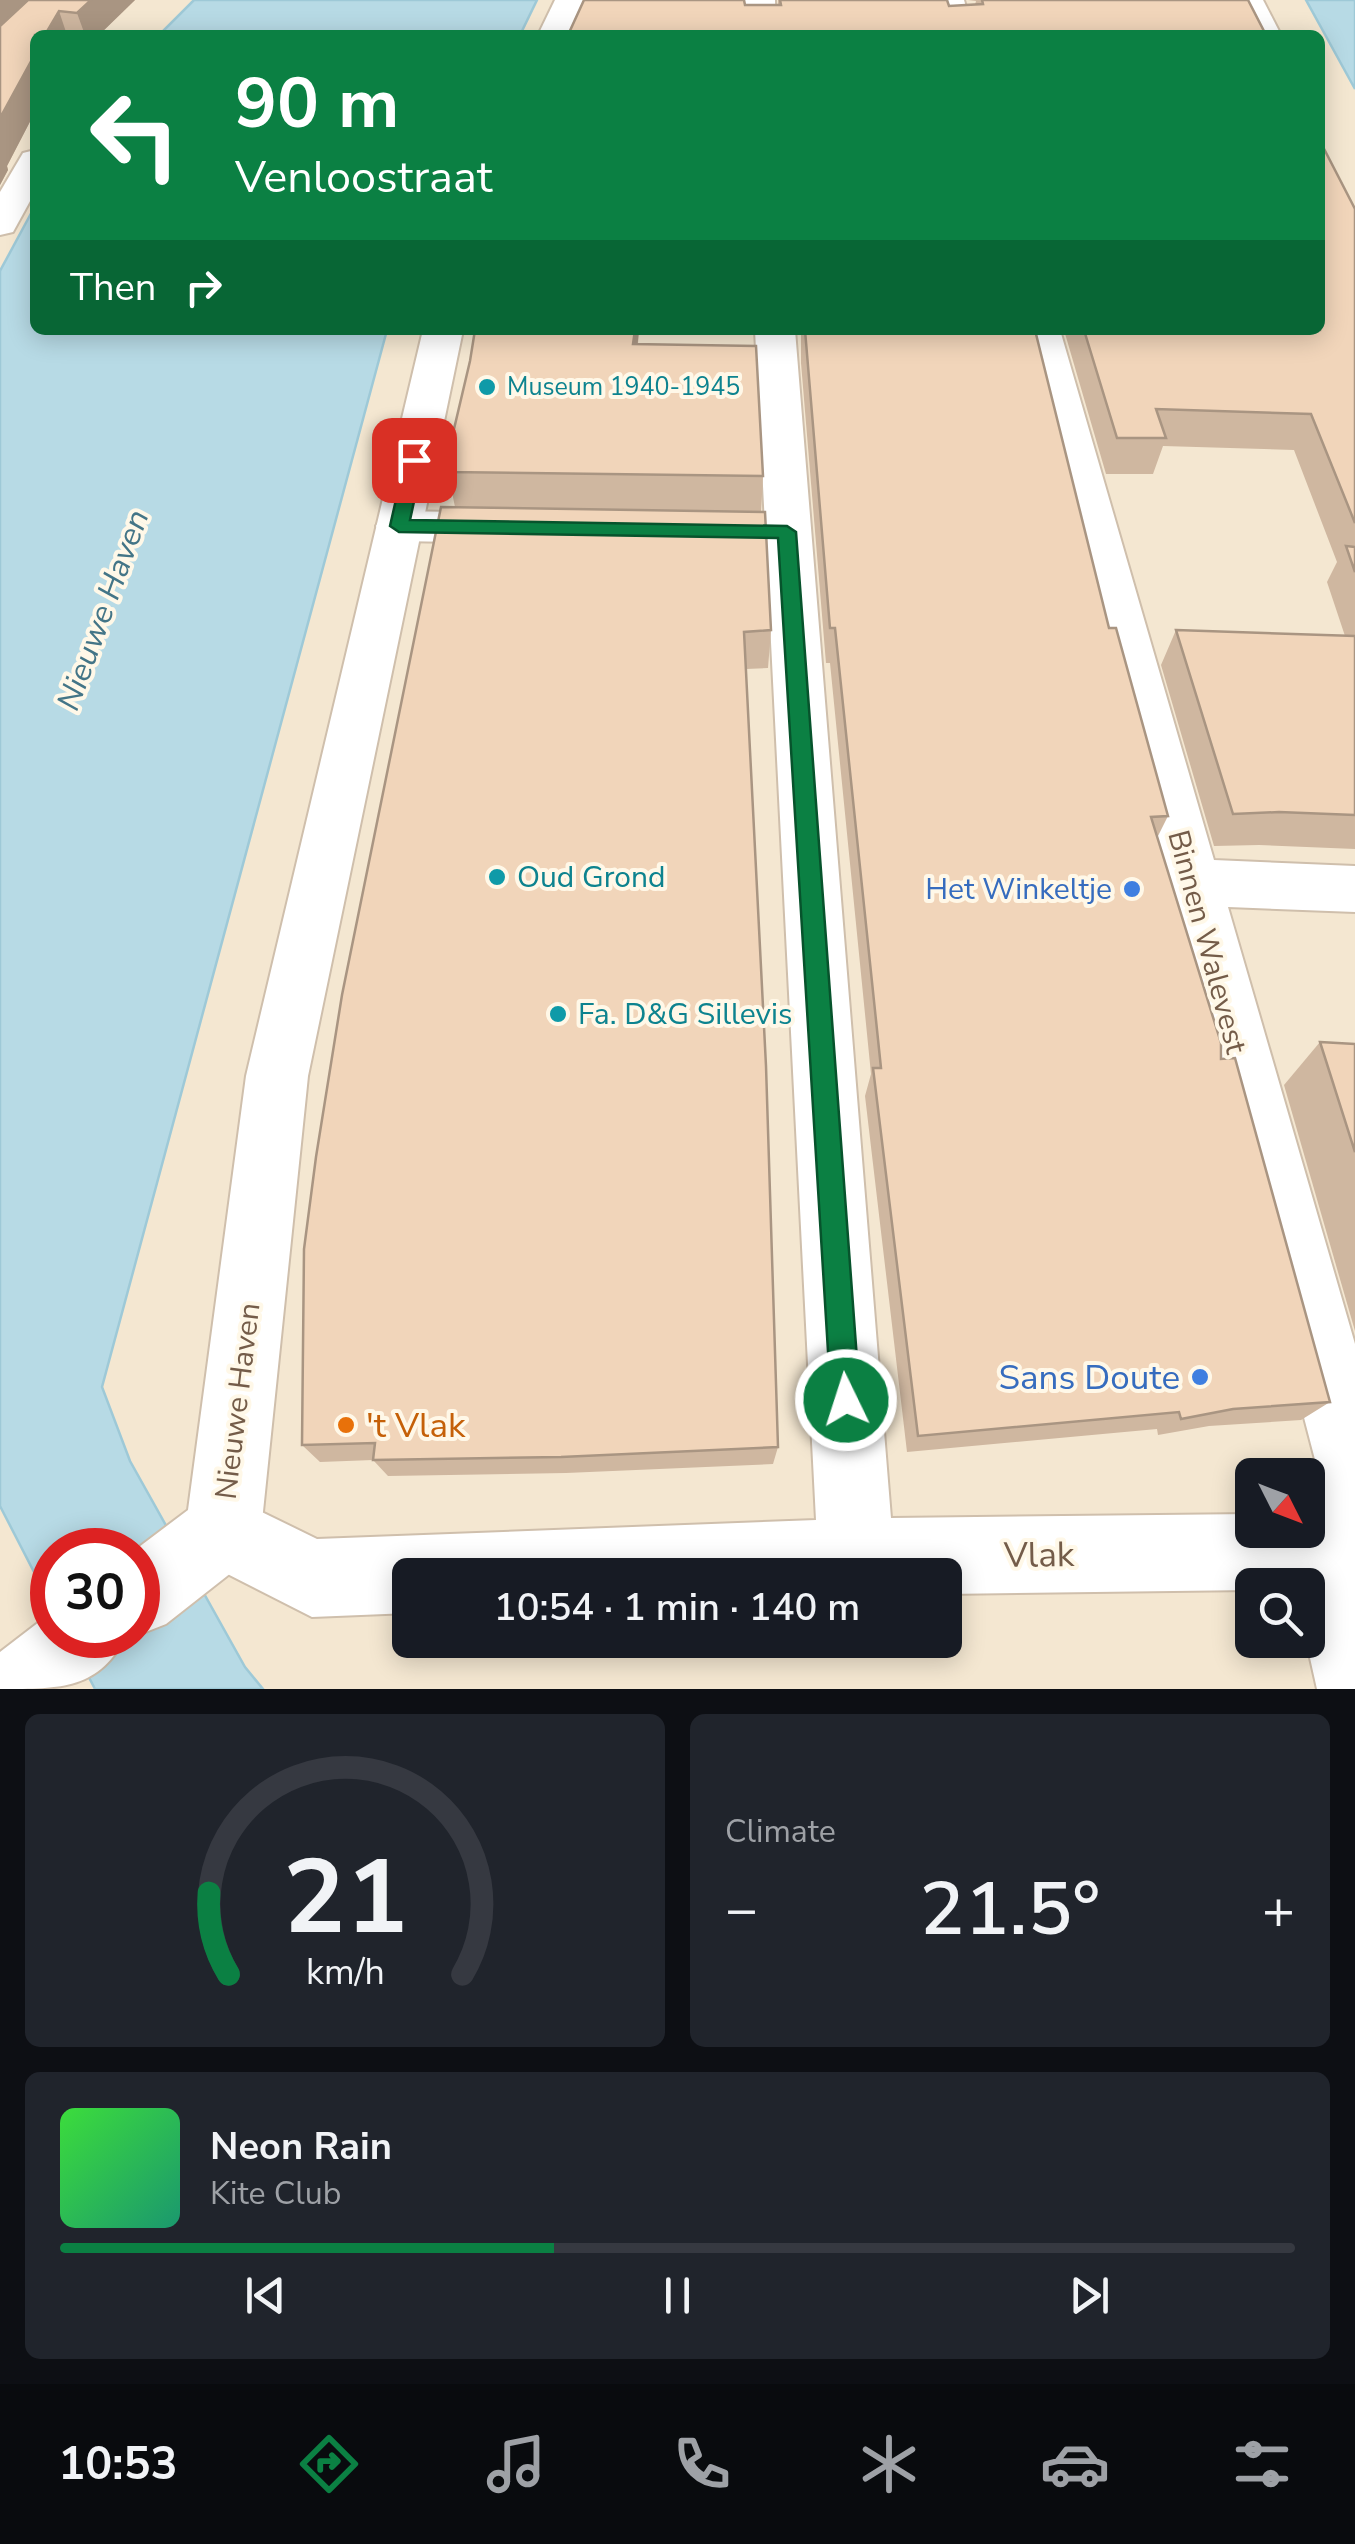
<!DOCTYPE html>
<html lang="en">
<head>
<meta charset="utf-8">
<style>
  body { margin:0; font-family:"Nunito Sans",sans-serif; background:#20242c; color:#f1f3f6; height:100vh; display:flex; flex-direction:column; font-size:38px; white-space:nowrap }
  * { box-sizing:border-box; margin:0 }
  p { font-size:32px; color:#9ea1a6 }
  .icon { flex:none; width:55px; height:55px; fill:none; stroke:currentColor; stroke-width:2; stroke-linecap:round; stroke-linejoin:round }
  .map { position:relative; height:1689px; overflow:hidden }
  .sheet { display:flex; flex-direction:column; gap:25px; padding:25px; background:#0d0f14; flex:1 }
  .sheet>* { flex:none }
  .hud { position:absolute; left:30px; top:30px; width:1295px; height:305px; border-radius:15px; box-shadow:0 5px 25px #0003; background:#0b8043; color:#fff; overflow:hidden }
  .needle { width:65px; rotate:132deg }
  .controls { position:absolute; left:1235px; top:1458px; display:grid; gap:20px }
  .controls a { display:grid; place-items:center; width:90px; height:90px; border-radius:15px; background:#171b24; box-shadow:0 5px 25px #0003; font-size:50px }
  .speed { position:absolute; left:30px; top:1528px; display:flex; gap:20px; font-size:50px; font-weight:700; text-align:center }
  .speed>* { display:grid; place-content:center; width:130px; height:130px; border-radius:50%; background:#171b24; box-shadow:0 5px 25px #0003; line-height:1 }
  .speed .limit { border:15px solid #d22; background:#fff; color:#111 }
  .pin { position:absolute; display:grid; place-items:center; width:85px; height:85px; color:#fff; margin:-42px; border-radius:20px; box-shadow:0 5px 15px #0006 }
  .me { position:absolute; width:110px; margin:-55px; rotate:356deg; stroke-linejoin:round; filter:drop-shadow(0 0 8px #0008) }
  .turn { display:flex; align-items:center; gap:35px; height:210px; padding:0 40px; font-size:45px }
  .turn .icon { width:130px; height:130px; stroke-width:2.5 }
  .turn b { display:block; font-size:70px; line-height:85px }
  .then { display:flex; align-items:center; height:95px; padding:0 40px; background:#0003; gap:20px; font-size:38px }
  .big { font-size:75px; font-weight:600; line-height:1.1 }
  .sheet .widget { flex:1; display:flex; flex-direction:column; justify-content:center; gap:15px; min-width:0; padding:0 35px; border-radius:15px; background:#20242c }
  .sheet .dial { align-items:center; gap:0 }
  .dial svg { height:260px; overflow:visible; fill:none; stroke:#363941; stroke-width:7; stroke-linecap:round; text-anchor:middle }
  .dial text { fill:#f1f3f6; stroke:none }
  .song { display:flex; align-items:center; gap:30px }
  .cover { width:120px; height:120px; border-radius:15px; background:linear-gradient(135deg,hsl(120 70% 55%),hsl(160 70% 35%)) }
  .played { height:10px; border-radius:5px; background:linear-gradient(90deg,#0b8043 40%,#363941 40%) }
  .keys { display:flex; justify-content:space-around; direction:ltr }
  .heat { display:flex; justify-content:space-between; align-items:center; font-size:55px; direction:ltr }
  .sheet .tiles { flex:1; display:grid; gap:25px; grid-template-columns:1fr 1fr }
  .widget:last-child { grid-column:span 2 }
  .trip { position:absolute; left:392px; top:1558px; width:570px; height:100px; border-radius:15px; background:#171b24; box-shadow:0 5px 25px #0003; font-weight:600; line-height:100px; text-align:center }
  .menu { display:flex; height:160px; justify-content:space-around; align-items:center; background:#090b0e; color:#9ea1a6 }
  .menu .icon { width:70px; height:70px }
  .menu .active { color:#0b8043 }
  .menu b { font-size:45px; color:#f1f3f6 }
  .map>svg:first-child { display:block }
  .residential { fill:#f4e7d1; fill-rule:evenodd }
  .water { fill:#b7dae5; stroke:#9ec9d7; stroke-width:2.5 }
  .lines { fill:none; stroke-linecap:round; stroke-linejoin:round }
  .minor-casing { stroke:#cfbfac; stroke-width:4 }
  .tertiary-casing { stroke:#cfbfac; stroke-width:4 }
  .minor { fill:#fff; fill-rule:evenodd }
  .tertiary { fill:#fff; fill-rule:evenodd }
  .wall { fill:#cfb7a0 }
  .shaded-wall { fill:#a99582 }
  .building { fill:#f1d5ba; stroke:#a99582; stroke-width:2.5 }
  .route { fill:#0b8043; stroke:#07532c; stroke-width:2.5 }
  .culture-dot { fill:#0f9aa8; stroke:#fff8e8; stroke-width:4 }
  .shop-dot { fill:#3f7fe0; stroke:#fff8e8; stroke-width:4 }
  .food-dot { fill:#e8710a; stroke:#fff8e8; stroke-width:4 }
  .labels { text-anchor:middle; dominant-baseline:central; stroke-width:8; stroke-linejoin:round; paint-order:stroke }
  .far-culture-label { font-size:25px; fill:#0d838f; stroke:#fff8e8; text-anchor:start }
  .culture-label { font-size:30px; fill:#0d838f; stroke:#fff8e8; text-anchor:start }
  .shop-label { font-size:30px; fill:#366cbe; stroke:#fff8e8; text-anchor:end }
  .street-label { font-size:30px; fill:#745c49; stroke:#fff8e8 }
  .water-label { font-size:32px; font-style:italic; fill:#437587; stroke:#fff8e8 }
  .near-shop-label { font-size:35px; fill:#366cbe; stroke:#fff8e8; text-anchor:end }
  .near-food-label { font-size:35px; fill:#c56008; stroke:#fff8e8; text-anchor:start }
  .near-street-label { font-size:35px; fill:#745c49; stroke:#fff8e8 }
</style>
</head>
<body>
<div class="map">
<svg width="1355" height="1689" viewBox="0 0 1355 1689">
  <rect width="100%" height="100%" fill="#fcf5e2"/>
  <!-- residential -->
  <path class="residential" d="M0 0H1306L1355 89V1689H263L245 1668 221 1689H0ZM35 35H1320V330H35ZM1252 1475H1308V1530H1252ZM52 1550H138V1635H52ZM410 1575H945V1640H410ZM1252 1585H1308V1640H1252Z"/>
  <!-- water -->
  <g class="water">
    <polygon points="194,0 537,0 520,35 159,35"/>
    <polygon points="1306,0 1355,0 1355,89"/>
    <polygon points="35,206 35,330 387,330 102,1387 130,1461 245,1667 263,1689 95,1689 67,1635 138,1635 138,1550 52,1550 52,1607 0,1506 0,271"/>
  </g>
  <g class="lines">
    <defs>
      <g id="minor">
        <polygon points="745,0 775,0 776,35 746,35"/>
        <polygon points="934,0 964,0 974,35 944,35"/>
        <polygon points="1233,0 1263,0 1281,35 1251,35"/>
        <polygon points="35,150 35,192 13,232 0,235 0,192 23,153"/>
        <polygon points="755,330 795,330 891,1518 1252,1514 1252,1530 1308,1530 1308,1499 1318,1471 1020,330 1060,330 1214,860 1355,866 1355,912 1228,907 1355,1344 1355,1689 1317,1689 1306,1640 1308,1585 1252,1585 1252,1590 945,1594 945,1575 410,1575 410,1613 312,1617 196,1558 185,1531 196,1504 223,1493 317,1539 816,1520"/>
        <polygon points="399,511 514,513 530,517 537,528 530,539 514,543 399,541 383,537 376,526 383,515"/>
      </g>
      <g id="tertiary">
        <polygon points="555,0 585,0 568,35 538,35"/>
        <polygon points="423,330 463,330 308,1076 261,1531 250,1558 166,1624 138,1635 135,1550 188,1510 246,1076"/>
        <path d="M52 1612V1635H127C99 1689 63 1689 0 1689V1652Z"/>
      </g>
    </defs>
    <!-- minor casing -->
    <use href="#minor" class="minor-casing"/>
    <!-- tertiary casing -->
    <use href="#tertiary" class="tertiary-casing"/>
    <!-- minor -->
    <use href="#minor" class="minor"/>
    <!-- tertiary -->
    <use href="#tertiary" class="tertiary"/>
  </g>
  <!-- wall -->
  <g class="wall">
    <polygon points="0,0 135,0 99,35 35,35 35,112 7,166 8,170 0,185"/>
    <polygon points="778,0 947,0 949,6 975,5 976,1 968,0 1248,0 1266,35 745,5 778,5"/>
    <polygon points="1355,209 1355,849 1259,845 1214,846 1161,665 1176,630 1345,636 1327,582 1337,562 1294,450 1163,446 1153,474 1106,474 1064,330 1320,330"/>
    <polygon points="475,330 639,330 638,344 763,476 761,512 771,630 768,668 746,669 778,1447 773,1464 566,1473 388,1476 373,1460 320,1462 302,1445 455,507 446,463 470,361"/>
    <polygon points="801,330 1035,330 1109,628 1168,816 1157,838 1221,1059 1330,1402 1301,1420 1209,1426 1158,1435 1157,1429 907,1452 865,1096 871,1074 830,663 826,663 801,363"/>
    <polygon points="1320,1042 1355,1044 1355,1331 1284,1085"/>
  </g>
  <!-- shaded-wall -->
  <g class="shaded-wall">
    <polygon points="0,0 30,0 0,28"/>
    <polygon points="91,0 135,0 99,35 85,35 77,13"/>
    <polygon points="59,11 67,35 45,35"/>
    <polygon points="35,54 35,112 7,166 8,170 0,185 0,118"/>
    <polygon points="635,330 639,330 634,380 633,344"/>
    <polygon points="451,460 449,472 452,499 446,463"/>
  </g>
  <!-- building -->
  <g class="building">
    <polygon points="28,0 91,0 77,13 59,11 45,35 35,35 35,54 0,118 0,26"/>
    <polygon points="584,0 744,0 745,5 781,5 780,0 947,0 949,6 983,4 982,0 1248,0 1266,35 568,35"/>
    <polygon points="1320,141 1355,209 1355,523 1311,414 1156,409 1166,438 1117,438 1084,330 1320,330"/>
    <polygon points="475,330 635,330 633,344 756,346 763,476 449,472 451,460 446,463 470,361"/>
    <polygon points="805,330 1035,330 1109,628 1116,628 1168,816 1151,817 1221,1043 1221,1059 1235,1058 1330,1402 1233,1409 1181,1419 1179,1412 918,1436 873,1068 881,1068 835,628 830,628"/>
    <polygon points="441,507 765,512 771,630 744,632 766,1066 778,1447 561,1457 373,1460 375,1443 302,1445 304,1249 316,1157 342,995"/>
    <polygon points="1346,546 1355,547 1355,572"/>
    <polygon points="1176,630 1355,636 1355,815 1279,812 1233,814"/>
    <polygon points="1320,1042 1355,1044 1355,1152"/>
  </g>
  <!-- route -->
  <polygon class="route" points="414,455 423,460 410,520 787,526 796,532 860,1400 856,1410 846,1415 835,1410 831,1400 778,538 399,532 390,526 405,460"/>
  <!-- markers -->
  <g class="culture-dot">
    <circle cx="487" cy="387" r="10"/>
    <circle cx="497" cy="877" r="10"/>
    <circle cx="558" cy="1014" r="10"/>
  </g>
  <g class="shop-dot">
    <circle cx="1132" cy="889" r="10"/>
    <circle cx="1200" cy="1377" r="10"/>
  </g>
  <circle class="food-dot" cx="346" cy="1425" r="10"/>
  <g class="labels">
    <!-- far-culture labels -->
    <g class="far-culture-label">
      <text x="507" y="387">Museum 1940-1945</text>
    </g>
    <!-- culture labels -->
    <g class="culture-label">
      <text x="517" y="877">Oud Grond</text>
      <text x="578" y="1014">Fa. D&amp;G Sillevis</text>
    </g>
    <!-- shop labels -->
    <g class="shop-label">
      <text x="1112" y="889">Het Winkeltje</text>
    </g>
    <!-- street labels -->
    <g class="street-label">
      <text transform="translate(1207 942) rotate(75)">Binnen Walevest</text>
      <text transform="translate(238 1401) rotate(-83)">Nieuwe Haven</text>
    </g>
    <!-- water labels -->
    <g class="water-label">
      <text transform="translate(103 610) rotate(-70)">Nieuwe Haven</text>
    </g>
    <!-- near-shop labels -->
    <g class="near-shop-label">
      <text x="1180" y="1377">Sans Doute</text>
    </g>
    <!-- near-food labels -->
    <g class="near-food-label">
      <text x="366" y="1425">'t Vlak</text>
    </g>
    <!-- near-street labels -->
    <g class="near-street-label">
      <text transform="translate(1039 1555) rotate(-1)">Vlak</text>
    </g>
  </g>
</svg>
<div class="controls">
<a><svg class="needle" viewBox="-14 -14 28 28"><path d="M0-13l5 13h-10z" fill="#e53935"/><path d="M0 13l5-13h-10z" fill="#9ea1a6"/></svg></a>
<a><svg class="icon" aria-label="search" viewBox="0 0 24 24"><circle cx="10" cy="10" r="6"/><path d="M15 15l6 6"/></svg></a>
</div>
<div class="speed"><div class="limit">30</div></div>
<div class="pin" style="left:414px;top:460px;background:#d93025"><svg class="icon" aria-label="arrive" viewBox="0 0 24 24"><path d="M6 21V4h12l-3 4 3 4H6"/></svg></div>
<svg class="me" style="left:846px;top:1400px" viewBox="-20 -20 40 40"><circle r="17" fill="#0b8043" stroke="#fff" stroke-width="3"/><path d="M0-11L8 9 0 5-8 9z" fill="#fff"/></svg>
<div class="trip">10:54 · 1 min · 140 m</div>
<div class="hud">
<div class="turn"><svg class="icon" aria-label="left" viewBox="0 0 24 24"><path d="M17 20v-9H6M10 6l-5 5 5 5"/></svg><div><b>90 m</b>Venloostraat</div></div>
<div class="then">Then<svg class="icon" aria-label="right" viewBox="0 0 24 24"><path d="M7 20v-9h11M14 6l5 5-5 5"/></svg></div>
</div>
</div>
<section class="sheet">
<div class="tiles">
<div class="widget dial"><svg viewBox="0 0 100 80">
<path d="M14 69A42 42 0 1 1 86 69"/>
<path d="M14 69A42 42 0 0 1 8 44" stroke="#0b8043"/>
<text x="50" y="56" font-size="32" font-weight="700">21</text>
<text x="50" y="72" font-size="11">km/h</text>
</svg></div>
<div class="widget"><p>Climate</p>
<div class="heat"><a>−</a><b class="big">21.5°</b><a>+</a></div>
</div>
<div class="widget">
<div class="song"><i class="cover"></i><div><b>Neon Rain</b><p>Kite Club</p></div></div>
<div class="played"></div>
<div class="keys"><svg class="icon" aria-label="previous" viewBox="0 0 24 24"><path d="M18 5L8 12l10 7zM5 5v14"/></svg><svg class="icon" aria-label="pause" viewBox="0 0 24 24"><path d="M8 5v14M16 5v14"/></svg><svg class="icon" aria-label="next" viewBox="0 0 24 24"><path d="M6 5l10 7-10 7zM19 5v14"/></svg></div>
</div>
</div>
</section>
<nav class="menu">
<b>10:53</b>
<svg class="icon active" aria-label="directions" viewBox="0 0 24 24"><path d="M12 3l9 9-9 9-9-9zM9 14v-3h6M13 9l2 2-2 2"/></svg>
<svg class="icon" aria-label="music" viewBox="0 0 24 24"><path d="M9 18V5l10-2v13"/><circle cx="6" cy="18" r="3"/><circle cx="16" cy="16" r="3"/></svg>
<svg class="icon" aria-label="phone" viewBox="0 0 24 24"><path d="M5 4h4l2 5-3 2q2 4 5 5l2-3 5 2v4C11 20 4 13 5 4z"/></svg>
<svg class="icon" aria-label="climate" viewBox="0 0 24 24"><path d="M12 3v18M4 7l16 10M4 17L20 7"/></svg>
<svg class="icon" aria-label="car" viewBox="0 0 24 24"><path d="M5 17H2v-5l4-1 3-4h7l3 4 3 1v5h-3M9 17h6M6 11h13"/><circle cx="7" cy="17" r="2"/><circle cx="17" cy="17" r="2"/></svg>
<svg class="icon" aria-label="filters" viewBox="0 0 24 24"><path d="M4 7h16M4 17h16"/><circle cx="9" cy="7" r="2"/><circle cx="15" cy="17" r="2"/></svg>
</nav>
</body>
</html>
